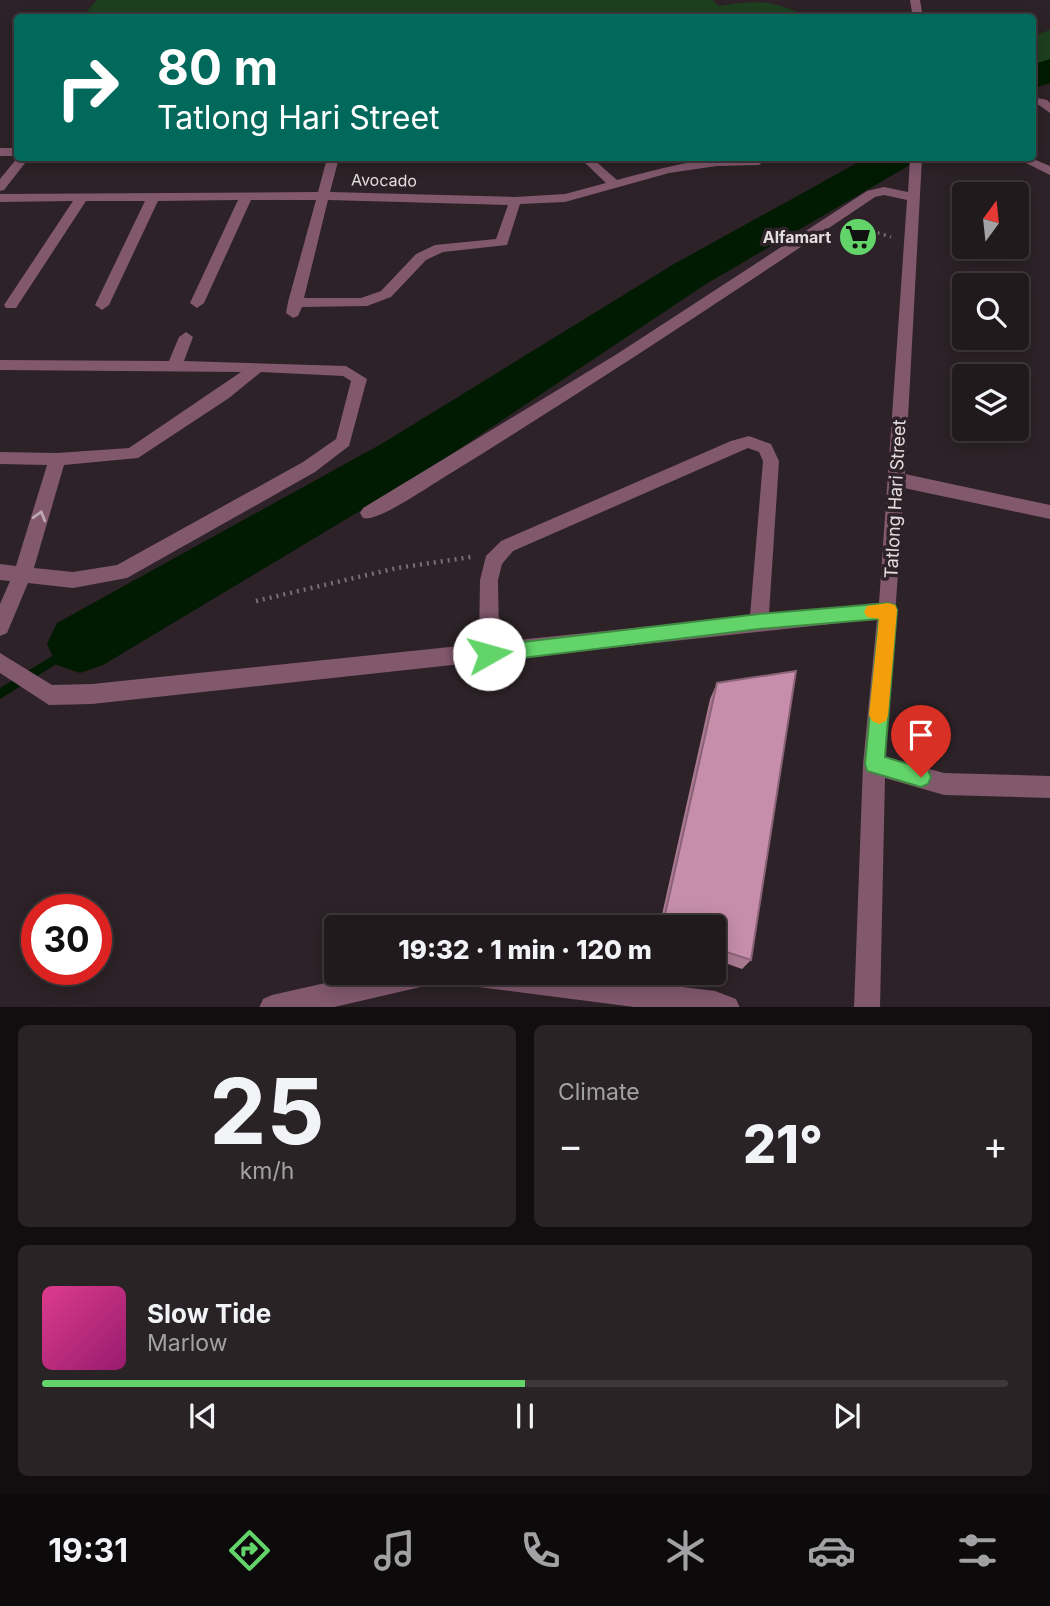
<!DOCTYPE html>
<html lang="en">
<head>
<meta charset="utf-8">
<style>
  body { margin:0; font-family:Inter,sans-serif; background:#292326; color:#f1f3f6; height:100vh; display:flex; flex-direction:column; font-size:26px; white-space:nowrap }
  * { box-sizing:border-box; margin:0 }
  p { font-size:23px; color:#a2a1a4 }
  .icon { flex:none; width:38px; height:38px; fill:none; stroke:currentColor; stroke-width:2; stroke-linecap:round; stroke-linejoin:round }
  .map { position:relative; height:1007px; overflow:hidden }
  .sheet { display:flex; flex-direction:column; gap:18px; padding:18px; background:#120e10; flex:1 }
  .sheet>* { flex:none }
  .top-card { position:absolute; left:14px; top:14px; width:1022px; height:147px; border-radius:7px; box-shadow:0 4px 18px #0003,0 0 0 2px #3e383b; background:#00695c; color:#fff; overflow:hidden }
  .needle { width:46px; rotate:15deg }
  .controls { position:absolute; left:952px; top:182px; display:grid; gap:14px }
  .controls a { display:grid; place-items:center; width:77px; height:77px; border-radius:7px; background:#211a1d; box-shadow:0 4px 18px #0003,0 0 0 2px #3e383b; font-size:35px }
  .speed { position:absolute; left:21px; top:894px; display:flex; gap:14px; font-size:35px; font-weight:700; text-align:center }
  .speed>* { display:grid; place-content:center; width:91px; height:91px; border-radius:50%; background:#211a1d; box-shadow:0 4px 18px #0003,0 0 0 2px #3e383b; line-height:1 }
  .speed .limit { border:10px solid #d22; background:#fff; color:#111 }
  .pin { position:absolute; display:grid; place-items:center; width:60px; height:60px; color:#fff; margin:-72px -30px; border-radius:50% 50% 50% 0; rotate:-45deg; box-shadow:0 0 7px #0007 }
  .pin .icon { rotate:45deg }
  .me { position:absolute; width:77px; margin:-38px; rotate:83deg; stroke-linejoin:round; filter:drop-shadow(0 0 5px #0008) }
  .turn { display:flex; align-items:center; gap:24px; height:147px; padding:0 28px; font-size:32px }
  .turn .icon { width:91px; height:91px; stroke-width:2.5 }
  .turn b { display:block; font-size:49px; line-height:60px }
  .big { font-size:52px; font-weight:800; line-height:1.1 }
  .sheet .widget { flex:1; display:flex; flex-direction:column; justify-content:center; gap:10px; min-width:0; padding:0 24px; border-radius:10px; background:#292326 }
  .sheet .dial { align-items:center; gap:0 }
  .dial b { font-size:91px; line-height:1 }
  .song { display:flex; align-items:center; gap:21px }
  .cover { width:84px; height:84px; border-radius:10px; background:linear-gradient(135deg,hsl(330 70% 55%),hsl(320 70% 35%)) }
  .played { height:7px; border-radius:4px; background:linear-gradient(90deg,#62d469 50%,#3e383b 50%) }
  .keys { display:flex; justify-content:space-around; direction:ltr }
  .heat { display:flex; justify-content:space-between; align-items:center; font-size:38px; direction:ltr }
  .sheet .tiles { flex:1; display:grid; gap:18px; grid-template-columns:1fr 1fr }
  .widget:last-child { grid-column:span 2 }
  .trip { position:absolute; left:324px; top:915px; width:402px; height:70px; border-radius:7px; background:#211a1d; box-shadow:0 4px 18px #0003,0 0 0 2px #3e383b; font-weight:800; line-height:70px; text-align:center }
  .tab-bar { display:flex; height:112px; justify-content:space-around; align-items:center; background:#0d0a0c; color:#a2a1a4 }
  .tab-bar .icon { width:49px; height:49px }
  .tab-bar .current { color:#62d469 }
  .tab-bar b { font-size:32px; color:#f1f3f6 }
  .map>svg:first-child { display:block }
  .green { fill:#1e401f }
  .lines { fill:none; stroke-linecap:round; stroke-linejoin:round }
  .stream { fill:#001b02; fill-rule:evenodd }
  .river { fill:#001b02; fill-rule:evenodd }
  .path-far1 { stroke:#786f73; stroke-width:3.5; stroke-dasharray:2 4.5; stroke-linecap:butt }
  .path { stroke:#786f73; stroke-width:4.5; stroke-dasharray:2 5; stroke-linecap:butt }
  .minor { fill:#82586d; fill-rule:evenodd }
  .wall { fill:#aa7a92 }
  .building { fill:#c68eaa; stroke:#8b6377; stroke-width:2 }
  .oneway { stroke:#bda8b2 }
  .route { fill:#62d469; stroke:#408a44; stroke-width:2 }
  .slow { fill:#f59e0b }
  .labels { text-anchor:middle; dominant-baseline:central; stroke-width:7; stroke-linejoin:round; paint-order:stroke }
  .far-street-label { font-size:16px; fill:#e4dde0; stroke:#2c2227 }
  .far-poi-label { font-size:16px; font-weight:bold; fill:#e4dde0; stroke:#2c2227; text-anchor:end }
  .street-label { font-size:18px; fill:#e4dde0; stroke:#2c2227 }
</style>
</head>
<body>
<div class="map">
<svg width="1050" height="1008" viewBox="0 0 1050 1008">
  <rect width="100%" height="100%" fill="#2c2227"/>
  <!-- green -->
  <g class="green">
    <path d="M97 0H712L719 6C761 0 771 0 809 17H82Z"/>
    <polygon points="1050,30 1050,69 1033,79 1033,36"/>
  </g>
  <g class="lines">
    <!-- stream -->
    <polygon class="stream" points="80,639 84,641 85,644 84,647 0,699 0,688"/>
    <!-- river -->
    <g class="river">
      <polygon points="1050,59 1050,83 1032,89 1032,65"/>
      <polygon points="866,158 914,158 908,166 706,284 423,473 103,665 80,673 57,665 47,644 57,623 383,443 674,264"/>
    </g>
    <!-- path-far1 -->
    <polyline class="path-far1" points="859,227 891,237"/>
    <!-- path -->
    <polyline class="path" points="256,601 397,568 471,557"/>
    <!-- minor -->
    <g class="minor">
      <polygon points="910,0 920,0 923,18 913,18"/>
      <polygon points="1032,97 1047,100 1050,103 1050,113 1039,105 1032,103"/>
      <rect x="0" y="148" width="18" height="8"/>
      <polygon points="18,157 29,158 4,190 0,191 0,179"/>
      <path d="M327 158H339L330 192 515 197 565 194 606 183 580 158H592L617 180C665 167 717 153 767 158L759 165 717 166 669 173 565 202 520 204 507 245 443 252 426 260 391 297 367 306 302 307 298 316 293 318 286 313 288 302 316 200H251L204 303 197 308 190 303 238 200 158 201 109 305 102 310 95 305 145 201H86L16 308H6L4 305 73 201 0 202V194L318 192ZM328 200 508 205 496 239 435 245 416 254 381 291 361 298H304Z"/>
      <path d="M910 158H922L905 474 1050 505V519L904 488 885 757 944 773 1050 776V798L944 795 885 778 880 1008H854L863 764 877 619 92 704 49 705 0 673V653L52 685 92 684 479 644 480 580 486 556 501 541 731 441 749 436 771 444 779 461 769 614 879 603 907 200 884 195 875 197C736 291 595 384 451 473 435 482 378 523 363 518L360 513 363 508 617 354 867 191 884 187 908 192ZM748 448 759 452 763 461 750 616 499 642 498 580 502 564 513 551Z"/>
      <polygon points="1016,158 1031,158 1050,166 1050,175"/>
      <path d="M186 332 193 337 184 361 346 366 367 379 349 446 315 472 127 578 73 588 28 583 7 633 0 636V604L10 581 0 580V564L16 566 47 465 0 464V452L57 453 129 448 241 372 0 370V360L169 361 179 337ZM261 372 343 376 351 381 336 439 303 462 117 565 73 572 34 568 64 465 138 458 229 398Z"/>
      <polygon points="370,973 438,973 434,982 425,986 330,1008 259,1008 263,999 272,995"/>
      <polygon points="458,973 570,973 715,991 736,999 740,1008 642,1008 471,986 462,982"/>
    </g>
  </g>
  <!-- wall -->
  <polygon class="wall" points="717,683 751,960 742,969 714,959 714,928 659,928 710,699"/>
  <!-- building -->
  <polygon class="building" points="796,671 751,960 714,948 714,928 662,928 717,683"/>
  <!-- one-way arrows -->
  <defs><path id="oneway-chevron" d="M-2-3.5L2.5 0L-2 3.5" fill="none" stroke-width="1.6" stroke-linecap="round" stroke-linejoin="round" transform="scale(1.75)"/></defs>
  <use class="oneway" href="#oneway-chevron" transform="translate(40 516) rotate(-74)"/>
  <!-- route -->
  <polygon class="route" points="888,603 895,605 897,610 885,757 928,770 931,777 928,784 921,787 867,771 865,764 879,619 759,629 489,662 482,660 480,654 482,648 489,646 759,614"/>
  <!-- slow -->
  <polygon class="slow" points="888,603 895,605 897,610 888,715 886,721 879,724 872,721 869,715 879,619 867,617 864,612 867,606"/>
  <!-- icons -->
  <defs>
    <symbol id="supermarket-disc" viewBox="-11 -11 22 22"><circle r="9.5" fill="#62d469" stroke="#2c2227"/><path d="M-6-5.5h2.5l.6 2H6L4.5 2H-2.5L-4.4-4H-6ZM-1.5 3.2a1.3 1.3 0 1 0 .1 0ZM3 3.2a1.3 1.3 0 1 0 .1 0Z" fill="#111"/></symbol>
  </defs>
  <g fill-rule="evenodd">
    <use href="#supermarket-disc" x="836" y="215" width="44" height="44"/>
  </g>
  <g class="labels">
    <!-- far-street labels -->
    <g class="far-street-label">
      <text transform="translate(384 180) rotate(1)">Avocado</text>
    </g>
    <!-- far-poi labels -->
    <g class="far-poi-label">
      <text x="831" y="237">Alfamart</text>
    </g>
    <!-- street labels -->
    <g class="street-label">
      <text transform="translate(895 499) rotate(-87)">Tatlong Hari Street</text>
    </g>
  </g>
</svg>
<div class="controls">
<a><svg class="needle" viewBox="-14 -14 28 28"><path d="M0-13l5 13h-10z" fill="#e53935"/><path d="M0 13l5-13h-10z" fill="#a2a1a4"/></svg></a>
<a><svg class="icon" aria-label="search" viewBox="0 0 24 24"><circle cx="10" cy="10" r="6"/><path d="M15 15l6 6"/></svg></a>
<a><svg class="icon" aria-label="layers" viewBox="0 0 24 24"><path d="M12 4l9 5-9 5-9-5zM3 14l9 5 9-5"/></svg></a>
</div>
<div class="speed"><div class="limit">30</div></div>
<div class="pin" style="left:921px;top:777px;background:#d93025"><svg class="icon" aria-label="arrive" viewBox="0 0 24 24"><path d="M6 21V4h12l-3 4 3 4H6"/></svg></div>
<svg class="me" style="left:489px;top:654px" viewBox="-20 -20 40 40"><circle r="19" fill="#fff"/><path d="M0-13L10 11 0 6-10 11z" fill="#62d469"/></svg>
<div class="trip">19:32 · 1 min · 120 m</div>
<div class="top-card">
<div class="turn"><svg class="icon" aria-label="right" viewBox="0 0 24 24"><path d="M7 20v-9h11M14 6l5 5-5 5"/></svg><div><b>80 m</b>Tatlong Hari Street</div></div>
</div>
</div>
<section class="sheet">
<div class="tiles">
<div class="widget dial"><b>25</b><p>km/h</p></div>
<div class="widget"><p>Climate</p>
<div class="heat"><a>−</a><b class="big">21°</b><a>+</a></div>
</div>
<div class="widget">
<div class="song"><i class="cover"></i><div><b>Slow Tide</b><p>Marlow</p></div></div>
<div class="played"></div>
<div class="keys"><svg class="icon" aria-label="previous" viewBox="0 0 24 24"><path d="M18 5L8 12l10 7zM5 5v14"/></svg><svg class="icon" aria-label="pause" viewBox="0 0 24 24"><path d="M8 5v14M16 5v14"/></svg><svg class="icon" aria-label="next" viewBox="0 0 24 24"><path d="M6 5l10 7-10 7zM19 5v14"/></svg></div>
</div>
</div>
</section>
<nav class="tab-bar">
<b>19:31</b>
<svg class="icon current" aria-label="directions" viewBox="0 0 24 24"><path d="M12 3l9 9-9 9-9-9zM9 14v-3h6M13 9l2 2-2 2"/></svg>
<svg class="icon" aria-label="music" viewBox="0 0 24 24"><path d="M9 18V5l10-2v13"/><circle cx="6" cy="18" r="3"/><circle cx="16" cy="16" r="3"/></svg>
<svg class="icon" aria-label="phone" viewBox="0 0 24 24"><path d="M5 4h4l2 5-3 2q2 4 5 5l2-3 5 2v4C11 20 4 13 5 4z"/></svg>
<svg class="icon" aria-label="climate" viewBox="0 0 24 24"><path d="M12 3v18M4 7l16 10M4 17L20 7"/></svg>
<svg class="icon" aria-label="car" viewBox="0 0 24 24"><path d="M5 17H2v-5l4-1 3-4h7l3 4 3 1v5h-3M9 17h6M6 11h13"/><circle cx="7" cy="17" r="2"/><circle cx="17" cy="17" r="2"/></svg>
<svg class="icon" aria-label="filters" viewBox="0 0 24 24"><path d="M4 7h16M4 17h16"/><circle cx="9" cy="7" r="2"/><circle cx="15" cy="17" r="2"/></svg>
</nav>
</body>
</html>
